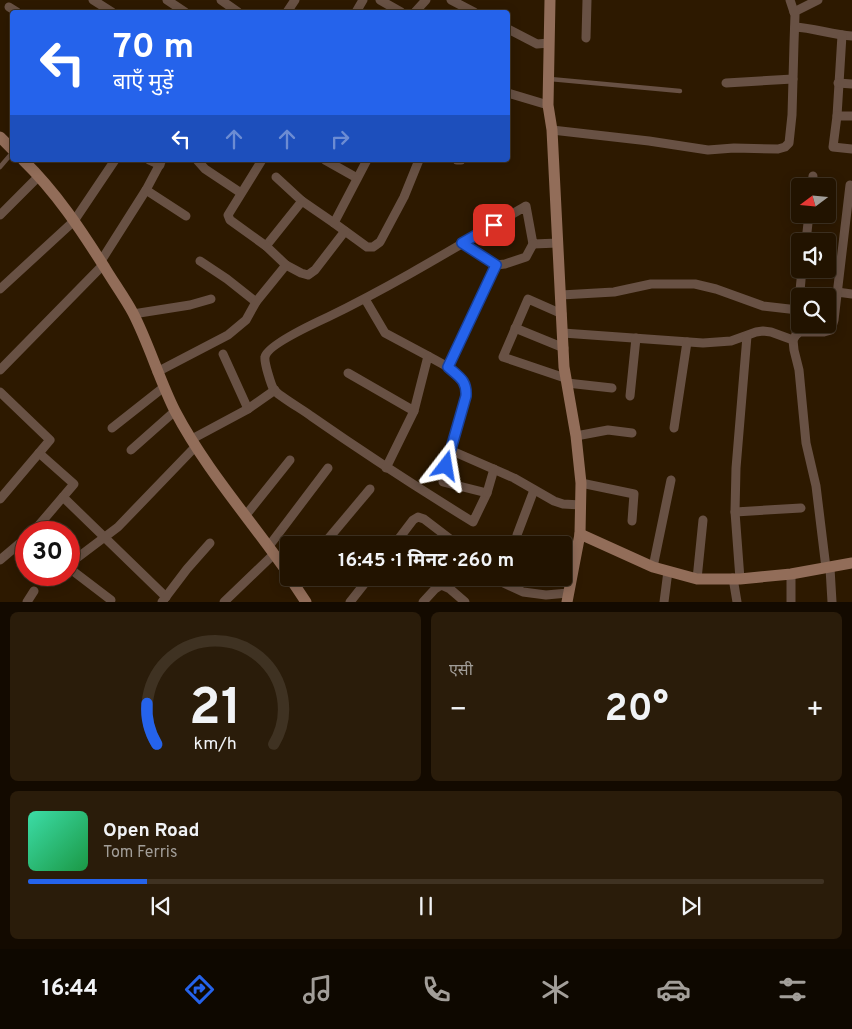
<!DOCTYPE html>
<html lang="hi">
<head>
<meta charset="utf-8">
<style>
  body { margin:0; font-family:Overpass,"Noto Sans Devanagari",sans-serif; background:#2a1c0a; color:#f1f3f6; height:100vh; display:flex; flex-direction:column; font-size:19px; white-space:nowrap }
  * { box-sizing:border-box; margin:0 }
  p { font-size:16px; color:#a29e99 }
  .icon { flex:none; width:28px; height:28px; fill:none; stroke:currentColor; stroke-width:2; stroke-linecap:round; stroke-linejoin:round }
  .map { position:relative; height:602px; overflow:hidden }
  .details { display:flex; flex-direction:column; gap:10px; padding:10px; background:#130a00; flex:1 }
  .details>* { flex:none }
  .banner { position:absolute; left:10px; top:10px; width:500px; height:152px; border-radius:5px; box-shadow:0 2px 12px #0003,0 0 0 1px #3f3222; background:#2563eb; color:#fff; overflow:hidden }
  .needle { width:32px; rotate:254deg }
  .tools { position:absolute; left:791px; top:178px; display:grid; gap:10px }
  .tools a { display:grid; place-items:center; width:45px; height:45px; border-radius:5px; background:#221300; box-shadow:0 2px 12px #0003,0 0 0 1px #3f3222; font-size:25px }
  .speed { position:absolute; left:15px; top:521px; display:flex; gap:10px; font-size:25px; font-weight:700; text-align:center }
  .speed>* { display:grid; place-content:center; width:65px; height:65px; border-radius:50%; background:#221300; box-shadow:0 2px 12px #0003,0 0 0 1px #3f3222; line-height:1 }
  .speed .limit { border:8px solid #d22; background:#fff; color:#111 }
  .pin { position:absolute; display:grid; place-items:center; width:42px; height:42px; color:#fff; margin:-21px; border-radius:10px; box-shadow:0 2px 8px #0006 }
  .me { position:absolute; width:55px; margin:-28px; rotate:14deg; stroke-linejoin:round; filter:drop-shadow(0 0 4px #0008) }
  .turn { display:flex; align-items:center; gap:18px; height:105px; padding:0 20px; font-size:22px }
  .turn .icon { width:65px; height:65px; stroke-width:2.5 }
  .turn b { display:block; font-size:35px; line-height:42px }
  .lanes { display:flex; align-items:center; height:48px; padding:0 20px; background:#0003; justify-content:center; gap:25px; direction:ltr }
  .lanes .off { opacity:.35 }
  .big { font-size:38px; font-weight:700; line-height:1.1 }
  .details .card { flex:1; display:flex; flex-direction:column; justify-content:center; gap:8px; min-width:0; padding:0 18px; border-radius:8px; background:#2a1c0a }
  .details .dial { align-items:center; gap:0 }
  .dial svg { height:130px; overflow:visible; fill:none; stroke:#3f3222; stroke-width:7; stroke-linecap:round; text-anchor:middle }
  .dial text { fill:#f1f3f6; stroke:none }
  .song { display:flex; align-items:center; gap:15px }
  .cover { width:60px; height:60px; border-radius:8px; background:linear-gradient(135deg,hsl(160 70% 55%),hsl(140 70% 35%)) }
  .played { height:5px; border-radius:2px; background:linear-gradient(90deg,#2563eb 15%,#3f3222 15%) }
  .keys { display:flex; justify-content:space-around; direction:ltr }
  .heat { display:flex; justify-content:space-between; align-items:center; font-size:28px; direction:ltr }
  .details .tiles { flex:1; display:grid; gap:10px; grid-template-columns:1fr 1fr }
  .card:last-child { grid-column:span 2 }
  .trip { position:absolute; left:280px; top:536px; width:292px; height:50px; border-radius:5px; background:#221300; box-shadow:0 2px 12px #0003,0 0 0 1px #3f3222; font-weight:700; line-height:50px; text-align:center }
  .dock { display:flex; height:80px; justify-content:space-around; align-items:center; background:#0e0800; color:#a29e99 }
  .dock .icon { width:35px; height:35px }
  .dock .on { color:#2563eb }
  .dock b { font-size:22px; color:#f1f3f6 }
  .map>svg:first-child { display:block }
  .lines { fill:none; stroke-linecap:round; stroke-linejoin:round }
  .lane { stroke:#685144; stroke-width:4.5 }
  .street { stroke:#685144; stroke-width:9 }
  .secondary { stroke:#926d59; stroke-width:11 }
  .route-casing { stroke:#184099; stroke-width:12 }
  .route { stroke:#2563eb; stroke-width:9 }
</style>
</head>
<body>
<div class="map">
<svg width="852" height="602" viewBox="0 0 852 602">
  <rect width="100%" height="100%" fill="#2d1900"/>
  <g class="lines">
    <!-- lane -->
    <g class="lane">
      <polyline points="550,79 680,91"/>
      <polyline points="0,167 12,153"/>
    </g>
    <!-- street -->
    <g class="street">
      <polyline points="93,0 112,12"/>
      <polyline points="167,0 185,12"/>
      <polyline points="221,0 238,12"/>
      <polyline points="380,0 401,12"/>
      <polyline points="451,0 474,12"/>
      <polyline points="9,7 17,12"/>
      <polyline points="287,12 295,0"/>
      <polyline points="356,12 363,0"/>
      <polyline points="415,12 426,0"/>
      <polyline points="794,12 818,0"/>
      <path d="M795 27C814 28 833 35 852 36"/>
      <polyline points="508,29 537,44 549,43"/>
      <polyline points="842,35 837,116 833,147 852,149"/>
      <polyline points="586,38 587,0"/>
      <polyline points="726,83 793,79"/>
      <polyline points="838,83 852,84"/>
      <polyline points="508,93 548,105"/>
      <polyline points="837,116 852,116"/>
      <polyline points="552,130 649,141 708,150 734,148 778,149 785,147 789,143 792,115 794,43 795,15 790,0"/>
      <polyline points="149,160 160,165"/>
      <polyline points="197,160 205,169 241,193"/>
      <polyline points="325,160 357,178"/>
      <polyline points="457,160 461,160"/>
      <polyline points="276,177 302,201"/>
      <polyline points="812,186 813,176"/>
      <polyline points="146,190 186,216"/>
      <polyline points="0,215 39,176"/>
      <polyline points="334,223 367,247 373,247 380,242 404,197 419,160"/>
      <polyline points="806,241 809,214"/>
      <path d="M462 243 496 265 448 367 463 380 466 387V396L450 450 443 482 487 493 473 522C418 488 364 453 311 416 303 410 279 396 274 390 271 385 264 362 265 357 267 345 315 323 328 317 396 284 461 244 526 206L533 244 558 243"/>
      <polyline points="266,246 302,201 334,223 367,160"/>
      <polyline points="101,261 146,190 162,160"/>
      <polyline points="200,261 227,279 256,302"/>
      <polyline points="286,265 301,273 308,275 315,270 345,231"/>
      <polyline points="496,265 505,264 526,257 533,244"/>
      <polyline points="0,289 74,221 115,160"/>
      <polyline points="837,292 852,294"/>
      <polyline points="561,295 614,292 651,284 695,284 716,289 763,306 798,310"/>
      <polyline points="365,299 385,333 428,356"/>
      <polyline points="133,314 190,305 211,299"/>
      <polyline points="562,314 528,299 503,357 565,378"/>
      <polyline points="515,328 564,348"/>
      <polyline points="563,333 703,343 731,341 756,332 763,331 771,332 793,340"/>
      <polyline points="796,335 802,269"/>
      <polyline points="223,354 248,409"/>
      <polyline points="0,370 103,265"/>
      <polyline points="157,372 228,335 246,320 256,302 286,265 266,246 230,220 228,215 262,160"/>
      <polyline points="348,373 414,411"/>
      <polyline points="567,383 612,388"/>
      <polyline points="0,392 50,440 39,453 74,484 33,532"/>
      <polyline points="630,396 636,338"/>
      <polyline points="112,428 164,387"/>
      <polyline points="674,428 687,342"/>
      <polyline points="576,436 608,430 632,433"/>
      <polyline points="192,439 248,409 275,390"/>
      <polyline points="131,450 175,411"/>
      <polyline points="450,450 514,478 554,501 563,504 581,505"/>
      <polyline points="386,468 414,411 428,356 448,367"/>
      <polyline points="581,483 634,494 632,521"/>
      <polyline points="487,493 494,469"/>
      <polyline points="63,497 166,597"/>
      <polyline points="0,499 39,453"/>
      <polyline points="735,512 801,508"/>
      <polyline points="246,515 290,460"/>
      <polyline points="517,535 534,490"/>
      <polyline points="323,545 370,489"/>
      <polyline points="394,545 413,520 418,517 424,519 458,545"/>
      <polyline points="269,546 328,468"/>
      <polyline points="0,560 26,538"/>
      <polyline points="69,564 118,527 196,446"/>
      <polyline points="653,567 671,480"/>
      <polyline points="69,568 111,600"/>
      <polyline points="826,568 816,486 806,443 799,370 794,350 793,340 796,335 800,332 824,332 831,330 834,320 850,185"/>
      <polyline points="830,568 832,602"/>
      <polyline points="791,574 791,602"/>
      <polyline points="493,578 523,592 546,595 568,593"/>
      <polyline points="733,578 737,602"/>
      <polyline points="697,579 703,520"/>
      <polyline points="740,579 735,512 736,468 747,336"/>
      <polyline points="27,602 34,591"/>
      <polyline points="162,602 187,569 210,543"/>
      <polyline points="224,602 274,554"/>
      <polyline points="350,602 369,578"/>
      <polyline points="423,602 435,589 441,585 450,589 465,602"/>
      <polyline points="664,602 668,571"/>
    </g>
    <!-- secondary -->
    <g class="secondary">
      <polyline points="550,0 548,105 552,130 564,367 576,436 581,483 580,534 567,602"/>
      <polyline points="0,137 12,149"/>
      <path d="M23 160C56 192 81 230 105 268 114 283 125 298 133 313 149 344 159 379 175 411 206 470 251 520 289 575"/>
      <polyline points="580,534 653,567 697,579 740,579 791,574 852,563"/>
      <polyline points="290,578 306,602"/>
    </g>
  </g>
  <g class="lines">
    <defs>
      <path id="route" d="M446 466 466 396C467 380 459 377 448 367L496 265 462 243 494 225"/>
    </defs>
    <!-- route casing -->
    <use href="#route" class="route-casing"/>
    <!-- route -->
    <use href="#route" class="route"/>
  </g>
</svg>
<div class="tools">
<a><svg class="needle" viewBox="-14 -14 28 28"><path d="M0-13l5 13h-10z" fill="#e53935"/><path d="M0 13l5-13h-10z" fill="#a29e99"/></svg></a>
<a><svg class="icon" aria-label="sound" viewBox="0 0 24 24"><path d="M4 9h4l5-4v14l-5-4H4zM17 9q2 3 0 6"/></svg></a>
<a><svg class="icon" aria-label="search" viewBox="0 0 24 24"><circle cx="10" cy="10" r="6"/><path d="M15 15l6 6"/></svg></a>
</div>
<div class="speed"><div class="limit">30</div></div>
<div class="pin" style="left:494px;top:225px;background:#d93025"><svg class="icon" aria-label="arrive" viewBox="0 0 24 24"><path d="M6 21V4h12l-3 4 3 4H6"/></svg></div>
<svg class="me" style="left:446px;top:466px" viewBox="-20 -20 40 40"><path d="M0-17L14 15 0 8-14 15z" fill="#2563eb" stroke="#fff" stroke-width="4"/></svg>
<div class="trip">16:45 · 1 मिनट · 260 m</div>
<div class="banner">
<div class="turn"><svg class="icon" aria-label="left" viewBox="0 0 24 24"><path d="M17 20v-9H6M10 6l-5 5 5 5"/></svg><div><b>70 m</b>बाएँ मुड़ें</div></div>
<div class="lanes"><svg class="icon" aria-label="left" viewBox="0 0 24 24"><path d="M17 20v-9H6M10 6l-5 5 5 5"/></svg><svg class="icon off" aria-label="ahead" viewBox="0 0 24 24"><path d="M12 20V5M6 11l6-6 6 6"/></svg><svg class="icon off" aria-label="ahead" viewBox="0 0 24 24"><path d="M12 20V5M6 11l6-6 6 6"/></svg><svg class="icon off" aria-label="right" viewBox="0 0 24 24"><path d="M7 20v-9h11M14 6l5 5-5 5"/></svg></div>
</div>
</div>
<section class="details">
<div class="tiles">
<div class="card dial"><svg viewBox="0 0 100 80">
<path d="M14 69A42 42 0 1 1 86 69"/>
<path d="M14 69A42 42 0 0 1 8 44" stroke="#2563eb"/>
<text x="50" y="56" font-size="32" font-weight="700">21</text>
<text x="50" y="72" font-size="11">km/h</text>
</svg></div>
<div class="card"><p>एसी</p>
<div class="heat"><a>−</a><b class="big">20°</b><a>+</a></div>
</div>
<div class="card">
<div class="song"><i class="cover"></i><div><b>Open Road</b><p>Tom Ferris</p></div></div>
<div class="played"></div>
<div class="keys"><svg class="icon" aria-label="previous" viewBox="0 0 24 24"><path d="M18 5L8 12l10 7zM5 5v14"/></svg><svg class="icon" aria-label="pause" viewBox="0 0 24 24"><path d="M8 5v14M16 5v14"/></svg><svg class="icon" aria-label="next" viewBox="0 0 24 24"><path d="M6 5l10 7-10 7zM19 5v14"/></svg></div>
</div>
</div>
</section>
<nav class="dock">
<b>16:44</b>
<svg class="icon on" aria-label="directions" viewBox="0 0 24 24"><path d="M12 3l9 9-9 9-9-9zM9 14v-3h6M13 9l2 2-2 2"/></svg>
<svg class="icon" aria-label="music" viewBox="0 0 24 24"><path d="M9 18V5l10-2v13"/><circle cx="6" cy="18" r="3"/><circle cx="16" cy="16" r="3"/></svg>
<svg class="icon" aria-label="phone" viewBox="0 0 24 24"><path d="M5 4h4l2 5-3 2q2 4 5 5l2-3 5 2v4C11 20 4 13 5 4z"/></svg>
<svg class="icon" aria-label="climate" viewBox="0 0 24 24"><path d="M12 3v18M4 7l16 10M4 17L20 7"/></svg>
<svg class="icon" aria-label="car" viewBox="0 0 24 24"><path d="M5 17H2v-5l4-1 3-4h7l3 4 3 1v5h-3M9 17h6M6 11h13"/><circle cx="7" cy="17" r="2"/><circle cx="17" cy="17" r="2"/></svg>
<svg class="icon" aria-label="filters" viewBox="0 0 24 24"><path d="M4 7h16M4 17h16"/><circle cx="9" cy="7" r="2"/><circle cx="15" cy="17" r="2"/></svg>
</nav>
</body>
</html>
